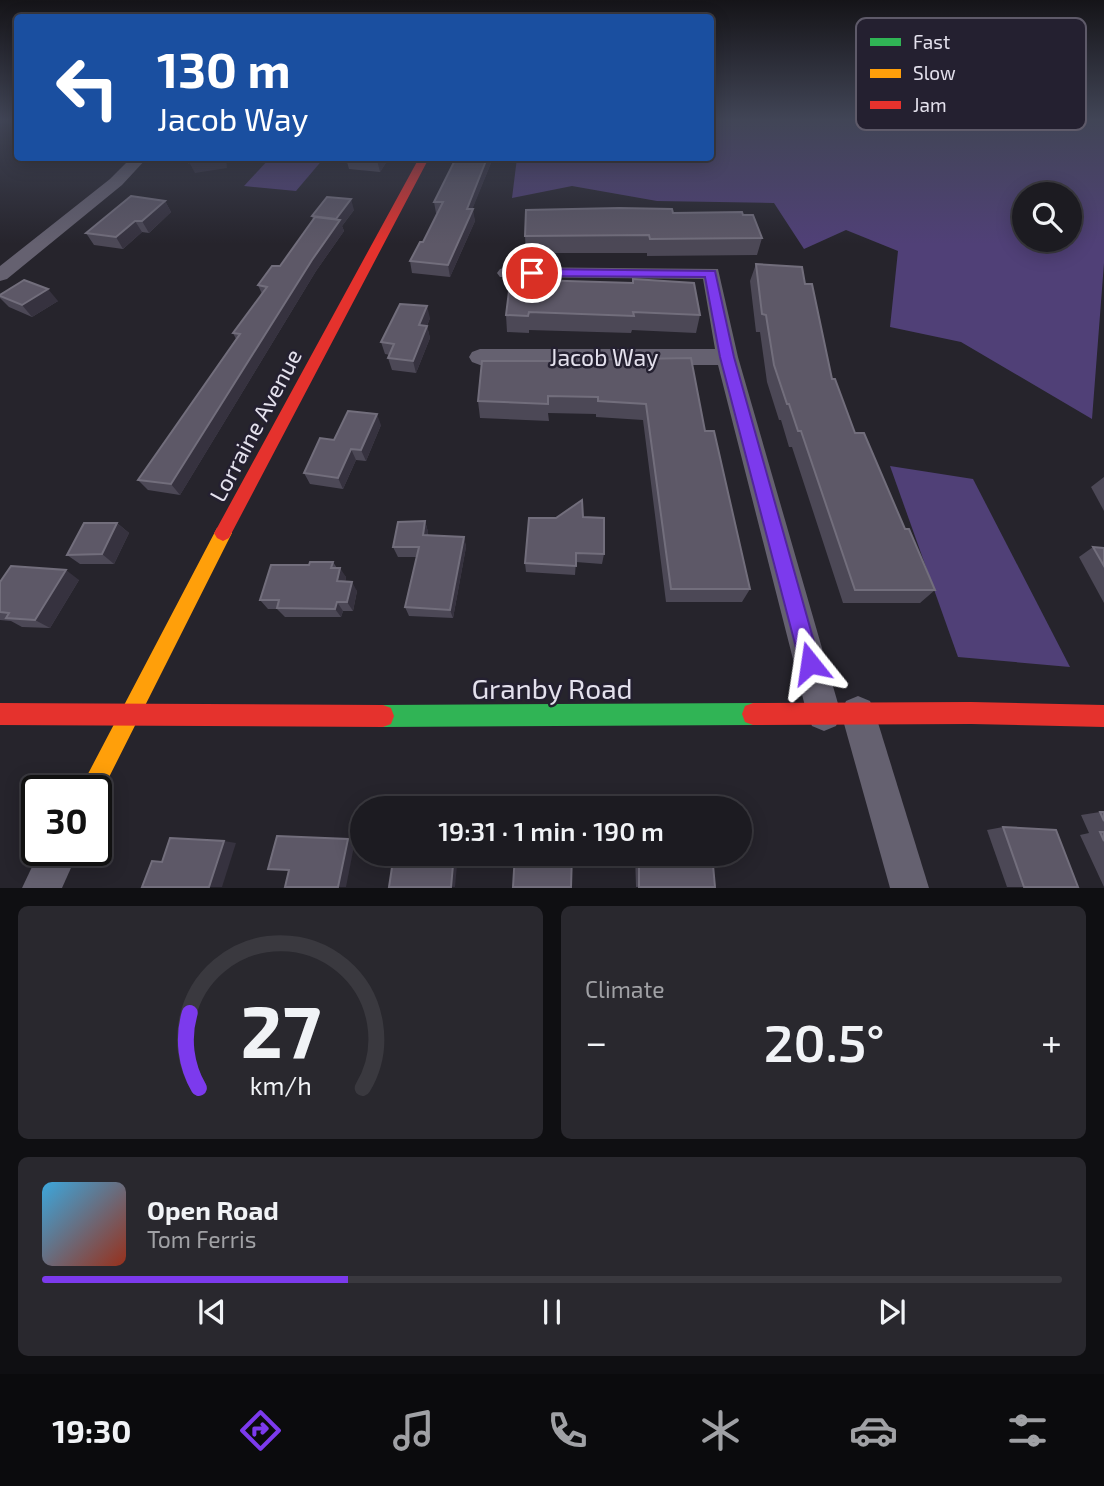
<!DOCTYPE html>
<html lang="en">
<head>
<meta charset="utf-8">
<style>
  body { margin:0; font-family:"Exo 2",sans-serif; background:#29282e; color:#f1f3f6; height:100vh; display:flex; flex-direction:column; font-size:26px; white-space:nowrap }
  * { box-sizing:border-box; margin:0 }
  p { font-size:23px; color:#a0a1a5 }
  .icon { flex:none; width:38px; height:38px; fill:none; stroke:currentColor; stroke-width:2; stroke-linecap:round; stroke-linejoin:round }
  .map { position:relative; height:888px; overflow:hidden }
  .panel { display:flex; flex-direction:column; gap:18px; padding:18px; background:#0f0f12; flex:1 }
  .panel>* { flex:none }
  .top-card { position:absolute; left:14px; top:14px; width:700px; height:147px; border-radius:7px; box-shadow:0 4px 18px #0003,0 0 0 2px #3a393f; background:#1a4fa0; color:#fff; overflow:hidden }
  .fabs { position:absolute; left:1012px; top:182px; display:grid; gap:14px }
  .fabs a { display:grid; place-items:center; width:70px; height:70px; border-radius:50%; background:#1c1b21; box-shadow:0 4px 18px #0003,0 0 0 2px #3a393f; font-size:35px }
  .speed { position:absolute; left:21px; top:775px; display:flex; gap:14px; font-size:35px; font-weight:700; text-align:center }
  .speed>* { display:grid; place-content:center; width:91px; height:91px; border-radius:50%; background:#1c1b21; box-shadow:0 4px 18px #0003,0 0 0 2px #3a393f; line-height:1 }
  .speed .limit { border:4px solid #111; border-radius:10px; background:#fff; color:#111 }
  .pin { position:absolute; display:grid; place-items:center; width:60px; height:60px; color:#fff; margin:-30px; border:4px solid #fff; border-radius:50%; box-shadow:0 2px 7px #0007 }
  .me { position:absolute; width:77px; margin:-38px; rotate:345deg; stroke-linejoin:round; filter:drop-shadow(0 0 5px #0008) }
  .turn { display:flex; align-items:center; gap:24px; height:147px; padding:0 28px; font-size:32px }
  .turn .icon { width:91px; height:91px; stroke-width:2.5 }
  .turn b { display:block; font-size:49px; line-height:60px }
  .big { font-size:52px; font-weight:600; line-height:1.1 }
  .panel .tile { flex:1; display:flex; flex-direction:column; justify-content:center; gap:10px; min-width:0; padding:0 24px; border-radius:10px; background:#29282e }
  .panel .dial { align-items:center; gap:0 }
  .dial svg { height:182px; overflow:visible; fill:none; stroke:#3a393f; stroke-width:7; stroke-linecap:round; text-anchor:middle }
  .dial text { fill:#f1f3f6; stroke:none }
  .song { display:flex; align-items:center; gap:21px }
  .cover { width:84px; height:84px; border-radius:10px; background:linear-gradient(135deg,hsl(200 70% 55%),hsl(10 70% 35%)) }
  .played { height:7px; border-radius:4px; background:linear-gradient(90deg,#7c3aed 30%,#3a393f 30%) }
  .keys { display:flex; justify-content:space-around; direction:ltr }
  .heat { display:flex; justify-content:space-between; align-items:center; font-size:38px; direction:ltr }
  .panel .tiles { flex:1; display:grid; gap:18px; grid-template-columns:1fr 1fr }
  .tile:last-child { grid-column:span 2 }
  .trip { position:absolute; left:350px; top:796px; width:402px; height:70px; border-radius:35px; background:#1c1b21; box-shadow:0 4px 18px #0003,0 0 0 2px #3a393f; font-weight:600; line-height:70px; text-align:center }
  .menu { display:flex; height:112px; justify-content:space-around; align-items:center; background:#0b0b0d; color:#a0a1a5 }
  .menu .icon { width:49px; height:49px }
  .menu .on { color:#7c3aed }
  .menu b { font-size:32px; color:#f1f3f6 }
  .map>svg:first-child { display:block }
  .forest { fill:#504077; fill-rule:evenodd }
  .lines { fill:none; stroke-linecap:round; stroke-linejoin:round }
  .street { fill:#656170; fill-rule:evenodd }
  .fast { fill:#30b455; fill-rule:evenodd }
  .slow { fill:#ff9f0a; fill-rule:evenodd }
  .jam { fill:#e5322d; fill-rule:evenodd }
  .wall { fill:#4c4856 }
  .shaded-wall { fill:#36323f }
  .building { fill:#5d5867; stroke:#726e7c; stroke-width:2 }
  .route { fill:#7c3aed; stroke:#51269a; stroke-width:2 }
  .labels { text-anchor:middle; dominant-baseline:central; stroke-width:5; stroke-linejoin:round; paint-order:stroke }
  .street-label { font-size:23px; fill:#e4e1ed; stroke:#242030 }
  .near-street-label { font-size:28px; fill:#e4e1ed; stroke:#242030 }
  .key { fill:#242030; stroke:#5e5a69; stroke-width:2 }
  .key-label { font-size:19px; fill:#e4e1ed }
</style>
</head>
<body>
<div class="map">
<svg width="1104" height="888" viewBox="0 0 1104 888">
  <rect width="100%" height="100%" fill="#26242c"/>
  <!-- forest -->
  <g class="forest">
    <path d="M711 120H1104V263L1092 419 961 342 890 327 898 251 846 230 804 249 774 203 657 201 572 186 512 198 517 158H710ZM1069 194V240H1024V194Z"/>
    <polygon points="270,158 324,158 296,191 244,186"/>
    <polygon points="890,466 973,479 1070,667 958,657"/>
  </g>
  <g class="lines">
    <!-- street -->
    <g class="street">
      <polygon points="131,158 147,158 122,185 7,279 0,281 0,266 110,179"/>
      <polygon points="507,267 718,269 738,357 841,714 836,726 824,731 812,726 807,714 718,365 480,365 472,362 469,357 472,352 480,349 715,349 703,279 500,277 497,273 500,269"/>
      <polygon points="858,696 870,701 875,713 929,888 890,888 841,713 846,701"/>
      <polygon points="40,850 79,850 62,888 22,888"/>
    </g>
    <!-- fast -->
    <polygon class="fast" points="753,703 761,706 764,714 761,722 753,725 383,727 375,724 372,716 375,708 383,705"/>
    <!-- slow -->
    <polygon class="slow" points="223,525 229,528 232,533 98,799 96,800 96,791 79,791 217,528"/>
    <!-- jam -->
    <g class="jam">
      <polygon points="419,158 429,158 229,538 223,541 217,538 214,533 217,528"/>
      <polygon points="971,702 1104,705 1104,727 971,724 753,725 745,722 742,714 745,706 753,703"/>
      <polygon points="0,703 383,705 391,708 394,716 391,724 383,727 0,725"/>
    </g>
  </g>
  <!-- wall -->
  <g class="wall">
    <polygon points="346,158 389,158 380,172 349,169"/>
    <polygon points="493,158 472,209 475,221 450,277 412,273 410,261 423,242 438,213 436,213 434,202"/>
    <polygon points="165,201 171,212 149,233 142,232 123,249 94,245 86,233"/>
    <polygon points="354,210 342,226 344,231 316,271 180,495 148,490 138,480 236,339 233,333 262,294 258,285 280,266 313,220 312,216"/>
    <polygon points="673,213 743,215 762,238 757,255 647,256 647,253 526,253 525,236"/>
    <polygon points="756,264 805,284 832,379 855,433 935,590 920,603 843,603 792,447 789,447 781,420 779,420 767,382 760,332 756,332 750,281"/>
    <polygon points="633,279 700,315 696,333 632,330 631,333 529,330 529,333 507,332 506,315 534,284 632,283"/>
    <polygon points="0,295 58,301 32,317 9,307 0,298"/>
    <polygon points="430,318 427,326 430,338 416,373 392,370 388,358 390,355 385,354 381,342"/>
    <polygon points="579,360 705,431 750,589 742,602 666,602 643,420 596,417 596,414 548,413 549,421 480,418 478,401"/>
    <polygon points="381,425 366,461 356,460 343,489 310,484 304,473 334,440"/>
    <polygon points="1104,477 1104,511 1091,487"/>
    <polygon points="583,517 604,554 602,564 576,562 575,575 526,572 525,563 556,518"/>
    <polygon points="425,521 428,532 428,536 464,537 466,547 453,618 409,616 405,607 417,557 398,557 393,547"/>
    <polygon points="117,523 129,533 114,564 80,564 67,555"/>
    <polygon points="1093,547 1104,548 1104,603 1079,557"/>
    <polygon points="333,562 337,568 346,577 345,582 357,591 353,611 343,611 341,617 285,617 277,609 268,609 260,600 309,565"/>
    <polygon points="79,580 50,628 22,627 11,621 0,620 0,582"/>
    <polygon points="1100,812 1104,812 1104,887 1080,835 1089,833 1081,815"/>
    <polygon points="1003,827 1078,887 1007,887 987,830"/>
    <polygon points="635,854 712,854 715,887 636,887"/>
  </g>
  <!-- shaded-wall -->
  <g class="shaded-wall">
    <polygon points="215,158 226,158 227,168 195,173 189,162"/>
    <polygon points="379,158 389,158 380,172 377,160"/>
    <polygon points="487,158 493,158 468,220 467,209"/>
    <polygon points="351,199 354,210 342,226 344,231 316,271 180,495 171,484 336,219"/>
    <polygon points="165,201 171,212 149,233 142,221"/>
    <polygon points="473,209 475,221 450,277 448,265"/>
    <polygon points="135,221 142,232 123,249 116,237"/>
    <polygon points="48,289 58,301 32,317 22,305"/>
    <polygon points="427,306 430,318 422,337 419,325"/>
    <polygon points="427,326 430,338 416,373 413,361"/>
    <polygon points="377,414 381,425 366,461 361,450"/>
    <polygon points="351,449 356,460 343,489 338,478"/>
    <polygon points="425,521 428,532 426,545 423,535"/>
    <polygon points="117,523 129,533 114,564 102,554"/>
    <polygon points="464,537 466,547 453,618 450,610"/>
    <polygon points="340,568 346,577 343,591 337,581"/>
    <polygon points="66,570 79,580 50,628 35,620"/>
    <polygon points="352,582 357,591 353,611 347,602"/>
    <polygon points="337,602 343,611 341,617 335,609"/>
    <polygon points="348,839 355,841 346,887 338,887"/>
    <polygon points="224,841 236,843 222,887 209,887"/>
    <polygon points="454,854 458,854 455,887 451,887"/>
  </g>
  <!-- building -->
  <g class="building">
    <polygon points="189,158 215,158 189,162"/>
    <polygon points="346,158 379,158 377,160"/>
    <polygon points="456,158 487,158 467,209 473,209 448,265 410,261 420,242 423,242 443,202 434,202"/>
    <polygon points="131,196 165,201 142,221 135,221 116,237 86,233"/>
    <polygon points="327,197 351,199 336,219 312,216"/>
    <polygon points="619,208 672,209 673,213 742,212 743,215 753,215 762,238 650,239 649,235 525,236 526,210"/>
    <polygon points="315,217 340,220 312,260 171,484 138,480 240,334 233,333 267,287 258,285 272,266 280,266"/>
    <polygon points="756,264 802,267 805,284 812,284 832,379 835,379 855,433 864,433 905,529 909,529 935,590 855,590 801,431 798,431 789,404 787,404 774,365 766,315 762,314"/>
    <polygon points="633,279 694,283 700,315 633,312 634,316 529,312 528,316 506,315 510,283 534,284 534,280 633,283"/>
    <polygon points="24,280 48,289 22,305 0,296 0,295"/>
    <polygon points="400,304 427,306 419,325 427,326 413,361 388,358 394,344 381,342"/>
    <polygon points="554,357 579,357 579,360 691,358 705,431 714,431 750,589 671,589 646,404 598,401 598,397 548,396 548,404 478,401 482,361 554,361"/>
    <polygon points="348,411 377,414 361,450 351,449 338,478 304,473 320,438 334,440"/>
    <polygon points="582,500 583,517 604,518 604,554 576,553 576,566 525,563 529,518 556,518"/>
    <polygon points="425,521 423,535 464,537 450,610 405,607 419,547 393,547 398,522"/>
    <polygon points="84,523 117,523 102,554 67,555"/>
    <polygon points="1093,547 1104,548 1104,566"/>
    <polygon points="310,562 333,562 331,568 340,568 337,581 352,582 347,602 337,602 335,609 277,608 279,600 260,600 271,565 309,565"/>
    <polygon points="11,566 66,570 35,620 6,618 9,613 0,612 0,582"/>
    <polygon points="1100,812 1104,812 1104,821"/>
    <polygon points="1003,827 1056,830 1078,887 1024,887"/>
    <polygon points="1100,832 1104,832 1104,841"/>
    <polygon points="277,836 348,839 338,887 285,887 289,870 268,869"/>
    <polygon points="170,838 224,841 209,887 142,887 152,861 162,862"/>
    <polygon points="394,854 454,854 451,887 389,887"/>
    <polygon points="515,854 572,854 571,887 513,887"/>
    <polygon points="639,854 712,854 715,887 639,887"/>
  </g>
  <!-- sky -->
  <linearGradient id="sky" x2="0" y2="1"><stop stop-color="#151418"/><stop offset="0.49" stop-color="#414556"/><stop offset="1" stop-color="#414556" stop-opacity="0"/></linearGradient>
  <rect width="1104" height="244" fill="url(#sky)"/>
  <!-- route -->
  <polygon class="route" points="532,269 715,271 734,357 820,663 817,670 810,673 803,670 800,663 720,357 705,277 528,276 526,273"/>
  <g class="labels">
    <!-- street labels -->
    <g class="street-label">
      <text x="604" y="357">Jacob Way</text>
      <text transform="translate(255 425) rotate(-62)">Lorraine Avenue</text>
    </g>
    <!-- near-street labels -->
    <g class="near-street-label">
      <text x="552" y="688">Granby Road</text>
    </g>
  </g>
  <!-- legend -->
  <rect x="856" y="18" width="230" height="112" rx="10" class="key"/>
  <rect x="870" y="38" width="31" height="8" fill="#30b455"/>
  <rect x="870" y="69" width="31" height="9" fill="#ff9f0a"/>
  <rect x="870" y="101" width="31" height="8" fill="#e5322d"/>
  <g class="key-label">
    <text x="913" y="49">Fast</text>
    <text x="913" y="80">Slow</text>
    <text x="913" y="112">Jam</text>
  </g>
</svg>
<div class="fabs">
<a><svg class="icon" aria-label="search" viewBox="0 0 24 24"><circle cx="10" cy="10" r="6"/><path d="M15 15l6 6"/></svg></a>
</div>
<div class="speed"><div class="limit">30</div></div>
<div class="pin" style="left:532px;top:273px;background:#d93025"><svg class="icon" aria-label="arrive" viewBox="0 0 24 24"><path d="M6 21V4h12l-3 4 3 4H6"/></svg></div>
<svg class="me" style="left:810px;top:663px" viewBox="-20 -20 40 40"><path d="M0-17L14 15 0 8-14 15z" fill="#7c3aed" stroke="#fff" stroke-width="4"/></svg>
<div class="trip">19:31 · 1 min · 190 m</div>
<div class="top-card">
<div class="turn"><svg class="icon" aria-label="left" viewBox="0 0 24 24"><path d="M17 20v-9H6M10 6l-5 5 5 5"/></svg><div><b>130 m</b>Jacob Way</div></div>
</div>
</div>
<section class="panel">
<div class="tiles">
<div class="tile dial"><svg viewBox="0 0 100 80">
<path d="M14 69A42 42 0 1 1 86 69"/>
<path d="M14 69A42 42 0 0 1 10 36" stroke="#7c3aed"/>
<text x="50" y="56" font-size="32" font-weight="700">27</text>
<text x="50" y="72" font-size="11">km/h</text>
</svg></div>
<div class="tile"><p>Climate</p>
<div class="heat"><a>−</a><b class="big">20.5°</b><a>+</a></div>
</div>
<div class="tile">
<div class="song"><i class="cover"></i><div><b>Open Road</b><p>Tom Ferris</p></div></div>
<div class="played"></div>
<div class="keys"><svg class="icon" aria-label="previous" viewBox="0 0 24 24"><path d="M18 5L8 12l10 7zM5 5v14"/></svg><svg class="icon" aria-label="pause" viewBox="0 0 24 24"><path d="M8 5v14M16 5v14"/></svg><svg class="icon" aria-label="next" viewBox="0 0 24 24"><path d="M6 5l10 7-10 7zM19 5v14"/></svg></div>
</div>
</div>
</section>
<nav class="menu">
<b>19:30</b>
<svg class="icon on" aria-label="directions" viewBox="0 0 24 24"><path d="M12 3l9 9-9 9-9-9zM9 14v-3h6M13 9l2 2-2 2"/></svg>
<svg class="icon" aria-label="music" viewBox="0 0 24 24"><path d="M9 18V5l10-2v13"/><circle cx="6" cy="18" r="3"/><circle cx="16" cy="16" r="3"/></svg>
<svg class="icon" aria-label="phone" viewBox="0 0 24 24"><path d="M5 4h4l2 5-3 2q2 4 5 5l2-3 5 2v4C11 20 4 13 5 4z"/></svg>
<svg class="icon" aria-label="climate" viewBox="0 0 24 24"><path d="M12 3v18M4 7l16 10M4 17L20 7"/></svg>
<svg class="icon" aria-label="car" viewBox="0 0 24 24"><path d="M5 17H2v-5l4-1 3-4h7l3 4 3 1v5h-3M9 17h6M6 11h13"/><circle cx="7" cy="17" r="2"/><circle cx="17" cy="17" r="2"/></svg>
<svg class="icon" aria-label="filters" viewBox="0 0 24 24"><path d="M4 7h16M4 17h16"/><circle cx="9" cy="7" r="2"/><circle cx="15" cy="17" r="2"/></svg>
</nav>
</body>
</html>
